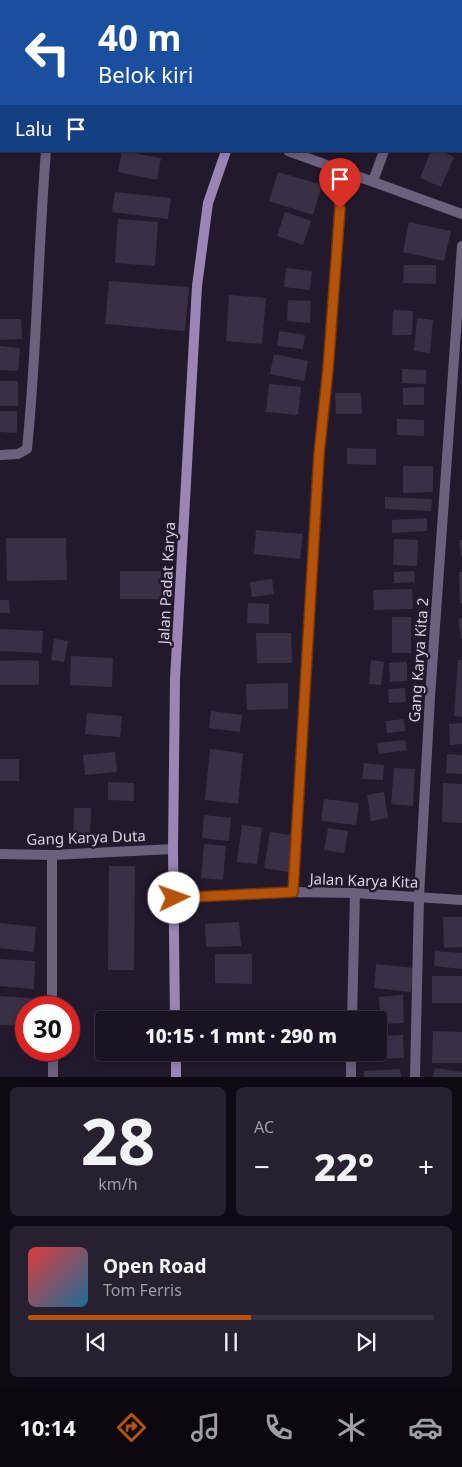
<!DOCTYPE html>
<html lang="id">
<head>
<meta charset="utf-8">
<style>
  body { margin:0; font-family:"Noto Sans",sans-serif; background:#27202f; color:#f1f3f6; height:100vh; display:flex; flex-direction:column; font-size:19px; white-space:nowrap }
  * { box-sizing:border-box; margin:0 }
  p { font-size:16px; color:#9f9ea5 }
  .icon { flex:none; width:28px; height:28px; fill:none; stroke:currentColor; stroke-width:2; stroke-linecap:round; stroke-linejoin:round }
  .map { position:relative; height:1077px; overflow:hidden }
  .details { display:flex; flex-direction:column; gap:10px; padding:10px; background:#0e0a13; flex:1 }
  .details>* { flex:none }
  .guide { position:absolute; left:0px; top:0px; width:462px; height:152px; box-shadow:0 2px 8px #0003,0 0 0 1px #383240; background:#1a4fa0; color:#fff; overflow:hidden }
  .speed { position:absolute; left:15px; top:996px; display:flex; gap:10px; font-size:25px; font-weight:700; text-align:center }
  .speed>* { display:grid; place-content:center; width:65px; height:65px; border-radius:50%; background:#1a1322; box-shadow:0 2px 8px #0003,0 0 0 1px #383240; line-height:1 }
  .speed .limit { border:8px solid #d22; background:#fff; color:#111 }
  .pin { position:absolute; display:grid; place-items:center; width:42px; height:42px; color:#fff; margin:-51px -21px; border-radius:50% 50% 50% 0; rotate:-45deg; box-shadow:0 0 5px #0007 }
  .pin .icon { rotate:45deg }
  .me { position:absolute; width:55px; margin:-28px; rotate:87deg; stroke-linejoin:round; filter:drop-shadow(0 0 4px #0008) }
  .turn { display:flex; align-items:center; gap:18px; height:105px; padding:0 15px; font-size:22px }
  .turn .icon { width:65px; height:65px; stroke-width:2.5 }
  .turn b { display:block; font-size:35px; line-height:42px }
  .then { display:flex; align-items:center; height:48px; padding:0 15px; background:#0003; gap:10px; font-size:19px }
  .big { font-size:38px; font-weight:800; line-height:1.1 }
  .details .widget { flex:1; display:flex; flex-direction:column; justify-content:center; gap:8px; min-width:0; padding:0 18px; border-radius:8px; background:#27202f }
  .details .dial { align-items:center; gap:0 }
  .dial b { font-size:65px; line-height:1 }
  .song { display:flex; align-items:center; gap:15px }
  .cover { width:60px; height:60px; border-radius:8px; background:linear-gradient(135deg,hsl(0 70% 55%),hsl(200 70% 35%)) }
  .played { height:5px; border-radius:2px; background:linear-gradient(90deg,#b45309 55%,#383240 55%) }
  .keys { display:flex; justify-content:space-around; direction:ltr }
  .heat { display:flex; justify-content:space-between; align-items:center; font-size:28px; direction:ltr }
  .details .tiles { flex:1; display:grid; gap:10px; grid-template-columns:1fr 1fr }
  .widget:last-child { grid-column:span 2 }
  .trip { position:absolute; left:95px; top:1011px; width:292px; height:50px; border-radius:5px; background:#1a1322; box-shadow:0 2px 8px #0003,0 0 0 1px #383240; font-weight:800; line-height:50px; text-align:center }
  .dock { display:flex; height:80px; justify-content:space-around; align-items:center; background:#0a080e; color:#9f9ea5 }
  .dock .icon { width:35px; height:35px }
  .dock .on { color:#b45309 }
  .dock b { font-size:22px; color:#f1f3f6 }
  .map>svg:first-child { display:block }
  .building { fill:#3a3046 }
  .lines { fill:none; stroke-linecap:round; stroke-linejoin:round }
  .street { stroke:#6c607d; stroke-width:10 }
  .secondary { stroke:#9a85b5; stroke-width:10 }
  .route-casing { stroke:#753606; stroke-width:12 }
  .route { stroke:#b45309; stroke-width:9 }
  .labels { text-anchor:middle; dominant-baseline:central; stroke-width:5; stroke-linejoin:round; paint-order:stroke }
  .street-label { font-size:15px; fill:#d7d2df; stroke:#22192d }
</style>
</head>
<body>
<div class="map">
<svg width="462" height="1077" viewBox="0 0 462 1077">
  <rect width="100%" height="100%" fill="#22192d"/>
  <!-- building -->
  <g class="building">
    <polygon points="122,151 161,158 157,180 118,172"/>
    <polygon points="431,151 441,151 454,157 441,187 420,178"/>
    <polygon points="278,172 322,185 313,215 269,201"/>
    <polygon points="115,192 171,198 168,219 112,212"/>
    <polygon points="285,212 311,221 303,245 277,236"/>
    <polygon points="118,219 158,222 155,266 115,263"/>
    <polygon points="409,222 451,231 444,261 403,252"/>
    <polygon points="404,265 436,265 436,284 403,283"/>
    <polygon points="286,268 312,271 310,290 284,287"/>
    <polygon points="109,281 189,287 185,331 105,324"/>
    <polygon points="229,295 266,298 262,344 226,341"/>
    <polygon points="288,300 311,301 310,323 287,321"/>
    <polygon points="393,310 413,311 412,335 392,335"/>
    <polygon points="417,318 433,320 430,353 414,351"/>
    <polygon points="0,319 21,319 22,339 0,340"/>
    <polygon points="279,331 305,335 303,349 277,346"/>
    <polygon points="0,346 20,348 18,371 0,370"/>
    <polygon points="274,354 308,361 304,381 270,374"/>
    <polygon points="402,369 426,370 426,384 402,383"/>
    <rect x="0" y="381" width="18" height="25"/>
    <polygon points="269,384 301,387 298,415 266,412"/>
    <polygon points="424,387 424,405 403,405 403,388"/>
    <polygon points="335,393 361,393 362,414 336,414"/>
    <polygon points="0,411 17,411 17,433 0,432"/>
    <polygon points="397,419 424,420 424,436 397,435"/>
    <polygon points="347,448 376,449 376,465 347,464"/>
    <polygon points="403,466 433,466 433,492 403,493"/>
    <polygon points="385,497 432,499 431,511 385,509"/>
    <polygon points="427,518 427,531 392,533 392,520"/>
    <polygon points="256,530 303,534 300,559 254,554"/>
    <polygon points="6,538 66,538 67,580 7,581"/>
    <polygon points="394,539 418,540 417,566 393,565"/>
    <polygon points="459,540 462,540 462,556 461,556"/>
    <rect x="120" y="571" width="41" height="28"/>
    <polygon points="414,571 415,582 394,583 394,572"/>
    <polygon points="459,572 462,572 462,603 460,604"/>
    <polygon points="272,579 274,594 252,597 250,582"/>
    <polygon points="412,589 413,609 374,610 373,590"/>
    <polygon points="0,600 9,600 10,613 0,613"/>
    <polygon points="248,603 269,604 269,624 247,623"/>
    <rect x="392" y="617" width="19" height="36"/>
    <polygon points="462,618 462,639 461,639 458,619"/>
    <polygon points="0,629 43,631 42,653 0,651"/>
    <polygon points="256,633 291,633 292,663 257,663"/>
    <polygon points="54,639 68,641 64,662 51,660"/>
    <polygon points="71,656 113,658 112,687 70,685"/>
    <polygon points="25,660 39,661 39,685 0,685 0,661"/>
    <polygon points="371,660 384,662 381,685 369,684"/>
    <polygon points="458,660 462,660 462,717 454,716"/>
    <polygon points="407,662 407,681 390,682 389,663"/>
    <polygon points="288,683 288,709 247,710 246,684"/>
    <polygon points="405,688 406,702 389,703 388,689"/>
    <polygon points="211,711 242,715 240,732 209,728"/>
    <polygon points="87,713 122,716 120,737 85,734"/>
    <polygon points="404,719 405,731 387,733 386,721"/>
    <polygon points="462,723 462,744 450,745 449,724"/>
    <polygon points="405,740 407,750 379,754 377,743"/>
    <polygon points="210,749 243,753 238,804 205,800"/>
    <polygon points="115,752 117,772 85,775 83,755"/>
    <polygon points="447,754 462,755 462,774 446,773"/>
    <rect x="0" y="759" width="19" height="22"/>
    <polygon points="364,763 384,765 383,780 362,779"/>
    <polygon points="394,768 415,769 413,806 391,804"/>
    <polygon points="108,782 134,783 134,801 108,800"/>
    <polygon points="443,783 462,784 462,823 442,822"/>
    <polygon points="384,792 388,818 371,821 367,795"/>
    <polygon points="324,799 359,803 356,825 321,821"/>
    <polygon points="74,808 91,808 90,838 73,837"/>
    <polygon points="204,815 231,818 229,841 202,838"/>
    <polygon points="242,825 262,828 257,864 237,862"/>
    <polygon points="328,828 348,831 344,853 324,850"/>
    <polygon points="270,832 295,836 289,872 264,868"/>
    <polygon points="204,844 226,846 223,880 201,878"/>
    <polygon points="109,866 135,866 134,970 108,970"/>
    <polygon points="443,917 462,917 462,947 444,948"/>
    <polygon points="239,922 241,946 206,947 205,924"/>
    <polygon points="0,923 36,927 34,952 0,948"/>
    <polygon points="435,951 462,953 462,969 434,966"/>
    <polygon points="215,954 252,954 252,984 215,983"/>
    <polygon points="0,959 35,961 34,989 0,986"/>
    <polygon points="376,964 414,968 411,992 374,988"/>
    <rect x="432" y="976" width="30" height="27"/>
    <polygon points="403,995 404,1023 381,1024 379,997"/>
    <polygon points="0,996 40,999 39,1008 26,1008 26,1026 0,1025"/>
    <polygon points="433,1031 462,1032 462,1063 432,1063"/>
    <polygon points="403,1035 404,1058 372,1059 372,1052 379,1052 379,1036"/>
    <polygon points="435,1068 462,1072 462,1077 433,1077"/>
    <polygon points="400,1069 401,1077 364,1077 364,1071"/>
  </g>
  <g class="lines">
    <!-- street -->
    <g class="street">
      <polyline points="159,1 160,0"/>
      <polyline points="440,1 441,0"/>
      <polyline points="0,65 1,66"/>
      <polyline points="288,151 462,214"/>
      <polyline points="373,181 384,151"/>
      <path d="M0 455 18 454 27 449C37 350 38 250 46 151"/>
      <polyline points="0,854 52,855 173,849"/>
      <polyline points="52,855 52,1008"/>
      <polyline points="293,892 319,454 328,369 342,170"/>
      <polyline points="174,898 293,892 355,893 462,900"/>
      <polyline points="352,1020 355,893"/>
      <polyline points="53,1050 53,1077"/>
      <polyline points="351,1077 351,1052"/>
      <polyline points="415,1077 419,897 430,697 462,246"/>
    </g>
    <!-- secondary -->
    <g class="secondary">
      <polyline points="292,1 292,0"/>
      <polyline points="175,1020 173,849 175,679 197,286 208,203 226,151"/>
      <polyline points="176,1052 176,1077"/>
    </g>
  </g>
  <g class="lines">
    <defs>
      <polyline id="route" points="174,898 293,892 319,454 328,369 340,209"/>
    </defs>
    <!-- route casing -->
    <use href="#route" class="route-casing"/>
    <!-- route -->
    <use href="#route" class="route"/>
  </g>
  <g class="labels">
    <!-- street labels -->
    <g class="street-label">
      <text transform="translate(166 583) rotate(-87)">Jalan Padat Karya</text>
      <text transform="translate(418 660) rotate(-86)">Gang Karya Kita 2</text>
      <text transform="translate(86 837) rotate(-2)">Gang Karya Duta</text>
      <text transform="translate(364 880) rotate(2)">Jalan Karya Kita</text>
    </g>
  </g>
</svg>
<div class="speed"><div class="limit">30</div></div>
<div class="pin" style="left:340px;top:209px;background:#d93025"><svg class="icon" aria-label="arrive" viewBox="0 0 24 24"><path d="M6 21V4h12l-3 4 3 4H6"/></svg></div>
<svg class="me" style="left:174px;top:898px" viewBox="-20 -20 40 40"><circle r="19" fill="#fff"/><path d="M0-13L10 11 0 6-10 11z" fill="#b45309"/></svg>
<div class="trip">10:15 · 1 mnt · 290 m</div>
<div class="guide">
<div class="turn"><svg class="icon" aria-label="left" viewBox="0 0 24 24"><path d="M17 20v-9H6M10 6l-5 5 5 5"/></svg><div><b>40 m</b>Belok kiri</div></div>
<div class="then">Lalu<svg class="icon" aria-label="arrive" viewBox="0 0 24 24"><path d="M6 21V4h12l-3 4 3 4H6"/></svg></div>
</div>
</div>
<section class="details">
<div class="tiles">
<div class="widget dial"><b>28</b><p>km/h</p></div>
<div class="widget"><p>AC</p>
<div class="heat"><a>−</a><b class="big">22°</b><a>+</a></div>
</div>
<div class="widget">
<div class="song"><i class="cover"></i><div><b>Open Road</b><p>Tom Ferris</p></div></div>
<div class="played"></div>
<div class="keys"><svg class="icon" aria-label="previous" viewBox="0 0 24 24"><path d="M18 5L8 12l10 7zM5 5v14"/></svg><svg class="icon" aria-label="pause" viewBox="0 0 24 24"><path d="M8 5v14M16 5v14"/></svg><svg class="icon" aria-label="next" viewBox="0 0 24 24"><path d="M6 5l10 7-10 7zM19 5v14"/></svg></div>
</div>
</div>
</section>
<nav class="dock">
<b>10:14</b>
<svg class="icon on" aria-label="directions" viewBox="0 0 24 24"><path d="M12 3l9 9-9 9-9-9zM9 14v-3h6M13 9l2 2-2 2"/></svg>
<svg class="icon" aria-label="music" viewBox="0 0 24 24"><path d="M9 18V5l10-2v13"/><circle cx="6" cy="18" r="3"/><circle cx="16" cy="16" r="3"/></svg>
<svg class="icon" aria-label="phone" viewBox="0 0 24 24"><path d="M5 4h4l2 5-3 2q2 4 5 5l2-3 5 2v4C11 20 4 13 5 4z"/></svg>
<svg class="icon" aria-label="climate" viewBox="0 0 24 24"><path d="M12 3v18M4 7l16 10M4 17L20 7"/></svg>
<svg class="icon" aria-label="car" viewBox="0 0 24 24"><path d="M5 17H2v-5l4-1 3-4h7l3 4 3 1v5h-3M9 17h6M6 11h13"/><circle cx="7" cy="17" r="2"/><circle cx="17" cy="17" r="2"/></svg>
</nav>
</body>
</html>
